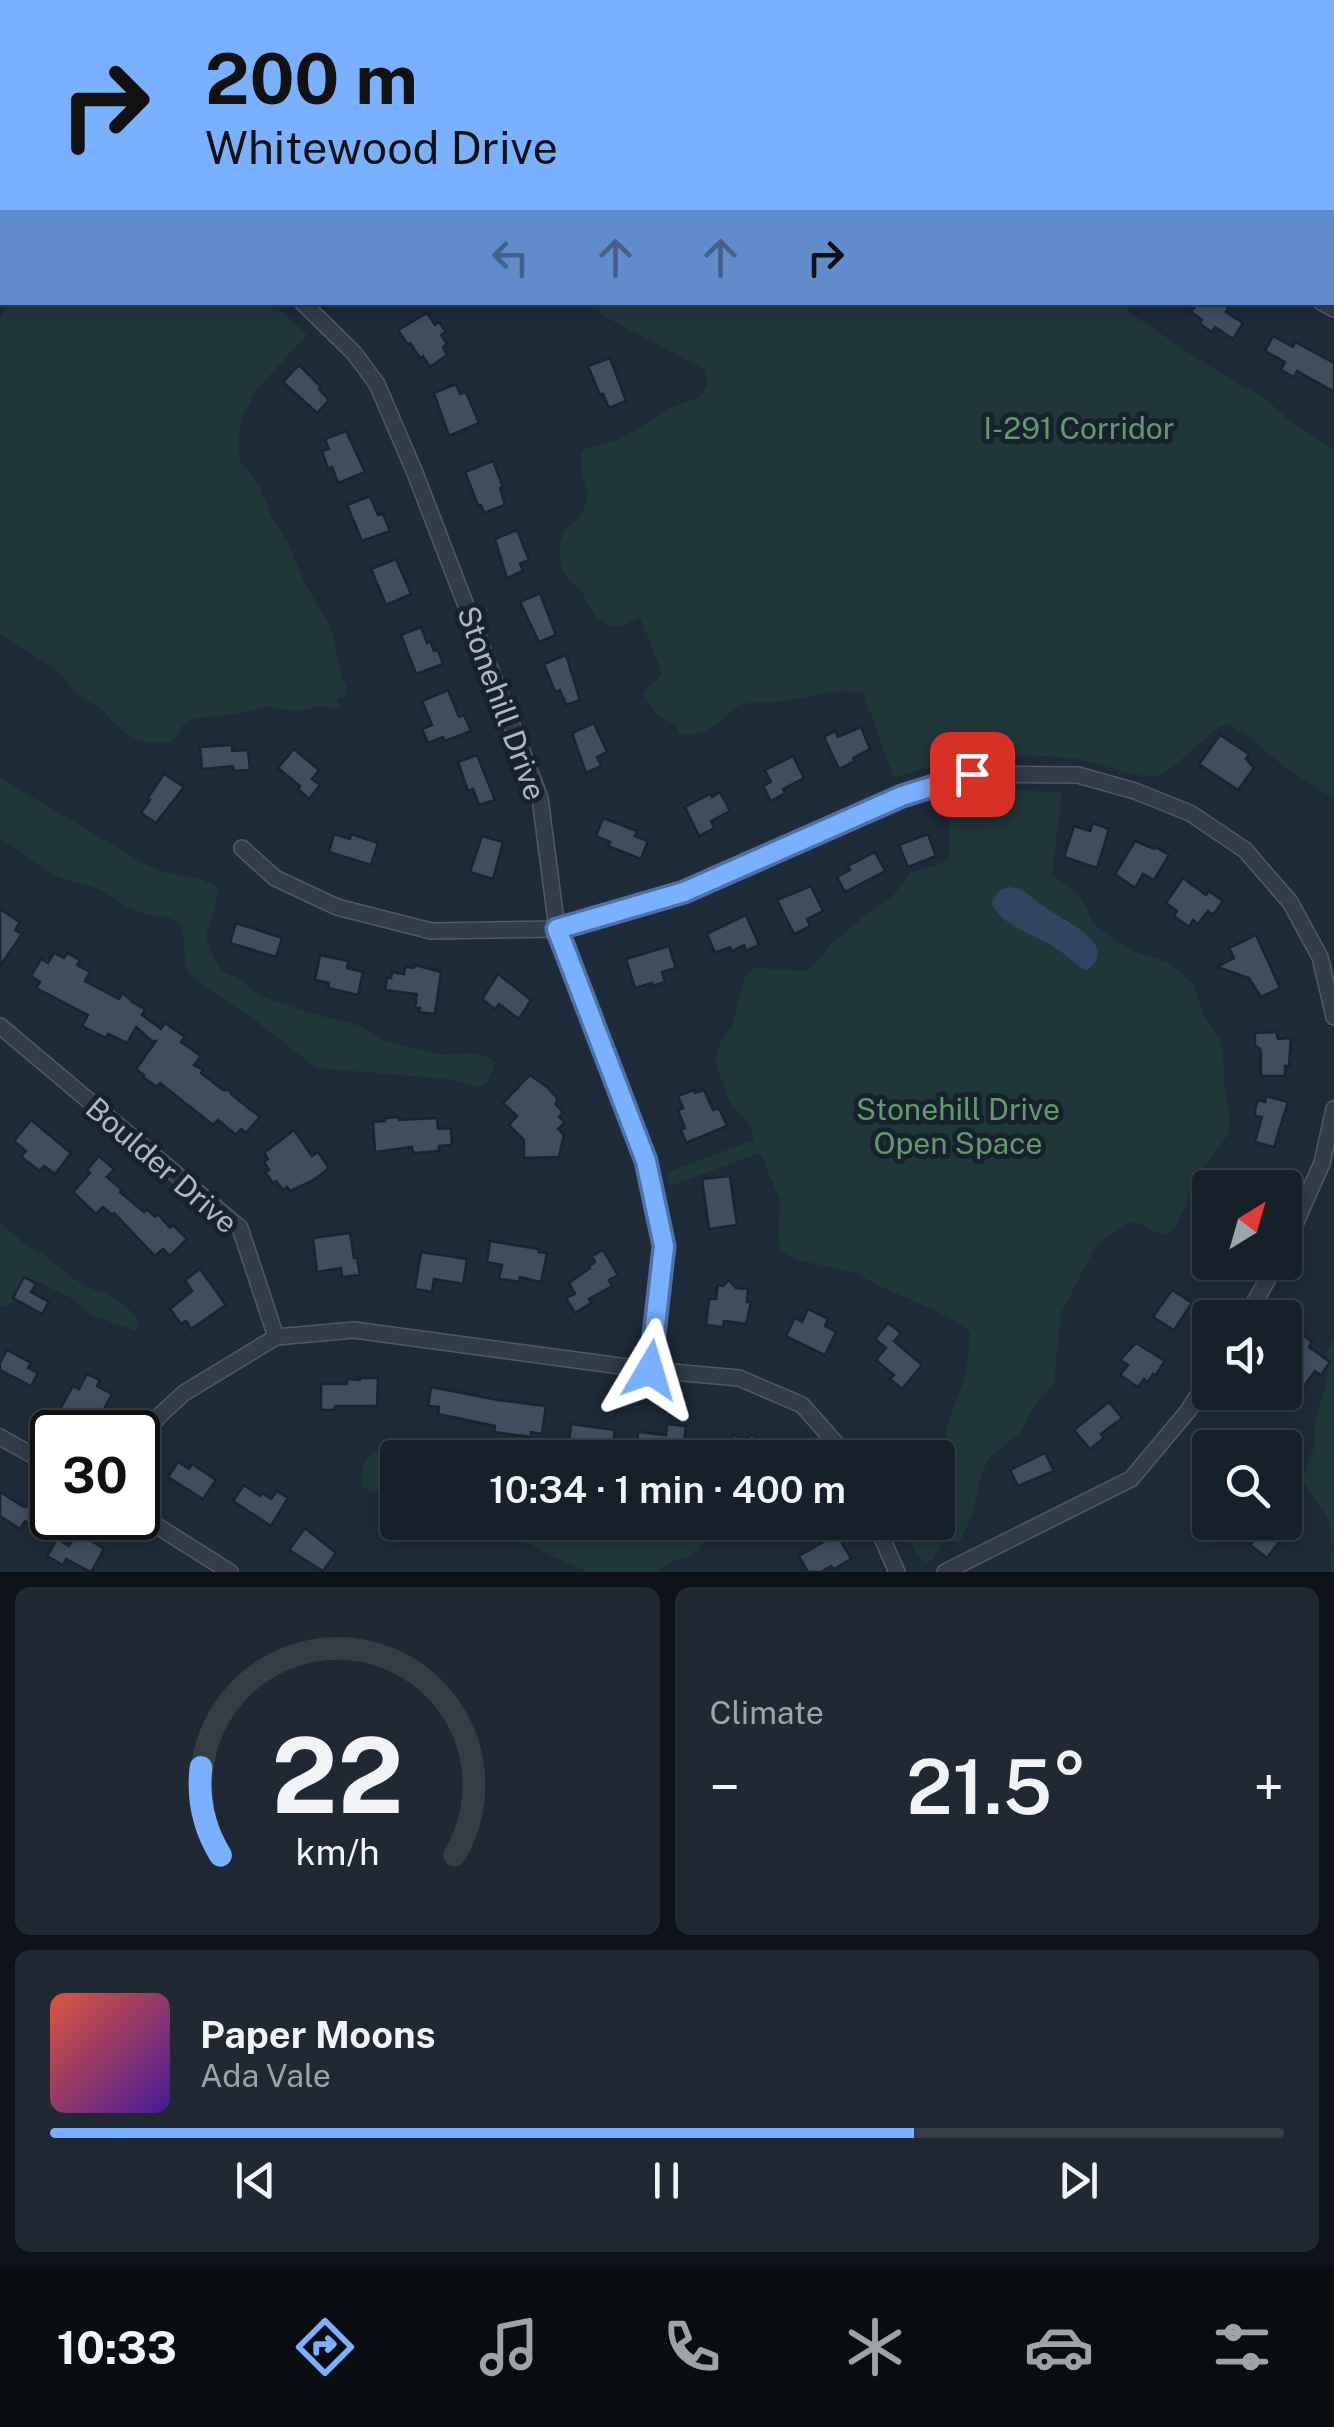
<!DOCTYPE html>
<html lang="en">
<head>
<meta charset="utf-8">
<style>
  body { margin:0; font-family:"Public Sans",sans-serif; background:#1f2833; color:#f1f3f6; height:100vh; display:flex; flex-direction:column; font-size:38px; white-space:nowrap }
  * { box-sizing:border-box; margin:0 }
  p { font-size:32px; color:#9ea3a9 }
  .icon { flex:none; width:55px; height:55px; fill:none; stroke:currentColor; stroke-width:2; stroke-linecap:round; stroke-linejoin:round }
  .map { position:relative; height:1572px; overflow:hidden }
  .details { display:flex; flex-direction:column; gap:15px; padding:15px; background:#0c1218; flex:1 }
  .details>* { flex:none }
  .hud { position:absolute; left:0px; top:0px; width:1335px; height:305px; box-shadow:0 5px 15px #0003,0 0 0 2px #353e47; background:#79b0ff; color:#111; overflow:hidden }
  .needle { width:65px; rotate:37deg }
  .controls { position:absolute; left:1192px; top:1170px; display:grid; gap:20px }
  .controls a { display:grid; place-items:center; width:110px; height:110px; border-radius:10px; background:#16202b; box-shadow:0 5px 15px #0003,0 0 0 2px #353e47; font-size:50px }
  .speed { position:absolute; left:30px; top:1410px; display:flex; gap:20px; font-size:50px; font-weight:700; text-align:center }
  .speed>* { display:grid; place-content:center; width:130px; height:130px; border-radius:50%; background:#16202b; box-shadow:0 5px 15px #0003,0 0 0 2px #353e47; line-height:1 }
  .speed .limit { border:5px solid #111; border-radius:15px; background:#fff; color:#111 }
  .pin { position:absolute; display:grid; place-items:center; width:85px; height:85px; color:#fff; margin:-42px; border-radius:20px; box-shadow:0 5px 15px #0006 }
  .me { position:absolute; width:110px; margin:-55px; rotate:7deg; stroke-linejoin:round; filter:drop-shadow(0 0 8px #0008) }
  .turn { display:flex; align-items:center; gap:35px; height:210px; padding:0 40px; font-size:45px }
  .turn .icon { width:130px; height:130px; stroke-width:2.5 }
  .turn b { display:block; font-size:70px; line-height:85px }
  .lanes { display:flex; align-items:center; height:95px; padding:0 40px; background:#0003; justify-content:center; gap:50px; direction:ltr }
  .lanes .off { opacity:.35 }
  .big { font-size:75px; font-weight:600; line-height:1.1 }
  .details .tile { flex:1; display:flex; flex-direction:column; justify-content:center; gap:15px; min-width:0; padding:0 35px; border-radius:15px; background:#1f2833 }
  .details .dial { align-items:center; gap:0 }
  .dial svg { height:260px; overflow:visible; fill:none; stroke:#353e47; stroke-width:7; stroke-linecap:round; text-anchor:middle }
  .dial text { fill:#f1f3f6; stroke:none }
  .song { display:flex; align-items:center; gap:30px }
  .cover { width:120px; height:120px; border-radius:15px; background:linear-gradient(135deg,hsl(10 70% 55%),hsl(260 70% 35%)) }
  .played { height:10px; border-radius:5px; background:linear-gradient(90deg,#79b0ff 70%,#353e47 70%) }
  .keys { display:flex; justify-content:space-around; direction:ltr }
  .heat { display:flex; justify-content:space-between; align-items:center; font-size:55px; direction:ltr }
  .details .tiles { flex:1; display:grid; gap:15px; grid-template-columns:1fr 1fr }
  .tile:last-child { grid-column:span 2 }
  .trip { position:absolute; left:380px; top:1440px; width:575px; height:100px; border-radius:10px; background:#16202b; box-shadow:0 5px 15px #0003,0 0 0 2px #353e47; font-weight:600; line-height:100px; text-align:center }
  .menu { display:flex; height:160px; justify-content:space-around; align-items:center; background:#090d11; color:#9ea3a9 }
  .menu .icon { width:70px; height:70px }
  .menu .on { color:#79b0ff }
  .menu b { font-size:45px; color:#f1f3f6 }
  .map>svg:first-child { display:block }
  .green { fill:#20383a; fill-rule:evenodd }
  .water { fill:#2f4560 }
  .building { fill:#3f4d5f; stroke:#1a2430; stroke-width:2.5 }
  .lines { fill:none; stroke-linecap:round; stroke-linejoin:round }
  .minor-casing { stroke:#505a68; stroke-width:18 }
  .minor { stroke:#323c4a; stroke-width:15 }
  .route-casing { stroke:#4f72a6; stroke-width:25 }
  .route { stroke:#79b0ff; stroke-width:18 }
  .labels { text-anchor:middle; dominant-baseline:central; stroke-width:10; stroke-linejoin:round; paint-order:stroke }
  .park-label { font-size:30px; fill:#62996d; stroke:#18222e }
  .street-label { font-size:30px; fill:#acb7c7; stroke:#18222e }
</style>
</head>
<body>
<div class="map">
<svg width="1334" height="1572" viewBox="0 0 1334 1572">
  <rect width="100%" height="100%" fill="#1e2b39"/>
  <!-- green -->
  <g class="green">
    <polygon points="66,0 684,0 688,2 66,2"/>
    <polygon points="9,302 273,303 307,335 256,390 241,420 238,452 241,462 260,487 272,518 289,545 305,584 326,618 334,638 341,676 346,685 346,696 337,699 341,709 317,706 308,710 287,710 268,706 248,712 192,719 183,725 178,734 171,742 150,743 131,737 115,724 102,710 76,694 61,673 0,633 0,319"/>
    <path d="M579 303H1128L1129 312C1172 341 1215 372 1259 395 1270 401 1279 412 1289 420 1304 430 1319 440 1334 450V799L1282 765 1247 735 1228 724 1218 727C1210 735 1166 774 1158 776 1141 780 1099 763 1077 759 1015 750 953 757 894 778L863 693C834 687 807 698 778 702 766 703 752 701 740 705 731 709 729 714 722 720 711 730 694 738 680 734L676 725 657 715 643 693 662 674 640 617 622 626 610 625 604 622 595 616 580 589 567 578 561 569 559 546 565 530 577 519 583 510 588 495 581 469V453L585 449 619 440 670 408 701 396 708 383 704 369Z"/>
    <path d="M0 778 143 863 166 873 197 878 216 886 218 895 206 936 213 956 222 971 237 978 263 997 309 1013 358 1025 384 1041 443 1055 471 1053 487 1056 495 1063 487 1083 478 1087 448 1079 316 1068 247 1014 190 975 186 966 182 926C168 913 155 918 138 912 126 908 116 898 104 892 88 883 68 883 52 874 33 864 21 849 0 839Z"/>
    <path d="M1001 790 1062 792 1052 875 1079 895 1094 923 1102 931 1119 943 1139 953 1169 963 1194 984 1203 1014 1220 1041 1223 1052 1224 1084 1230 1116 1227 1136 1196 1178 1185 1208 1175 1227 1167 1235 1157 1233 1140 1223H1130L1104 1239 1094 1250 1061 1313 1054 1383 1034 1407 1019 1434 993 1454 987 1462 979 1482 973 1512 960 1542 943 1541 932 1561 925 1562 918 1557 911 1543 931 1533 929 1523 938 1522V1482L942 1457 949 1418 966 1376 970 1334 964 1326 930 1308 874 1284 857 1273 797 1260 781 1250 778 1240 780 1200 760 1153 670 1186 666 1173 754 1140 750 1125 730 1102 715 1063 720 1043 732 1026 745 977 752 969 761 967 772 969 804 971 813 966 832 943 874 908 892 897 910 873 940 864 948 859C951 843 949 838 949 824 948 813 951 807 949 797ZM1063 916 1080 929 1095 943 1083 969 1055 947 1043 942Z"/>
    <polygon points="0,1223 26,1245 44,1255 70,1276 87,1287 107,1294 125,1305 139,1321 136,1331 89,1314 75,1300 30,1278 21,1281 14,1302 5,1307 0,1304"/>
    <polygon points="1334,1340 1334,1572 1330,1572 1333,1546 1327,1516 1303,1482 1304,1473 1314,1448 1314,1427 1328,1376 1327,1354"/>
    <path d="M373 1452 422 1457 398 1458 397 1499 362 1488C362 1472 361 1463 373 1452Z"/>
    <path d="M694 1523 706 1534C698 1566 674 1552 658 1572H588L541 1551 492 1523Z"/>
  </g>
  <!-- water -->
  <path class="water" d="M1008 887C1024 888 1031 897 1043 906 1059 918 1123 944 1087 970L1082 969C1074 962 1066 955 1057 949 1032 932 1009 931 991 904L999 891Z"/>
  <!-- building -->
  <g class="building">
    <polygon points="1198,302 1221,302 1229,308 1226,312 1243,323 1233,339 1215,327 1212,332 1200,324 1202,320 1191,312"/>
    <polygon points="427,313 435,325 439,322 446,332 441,335 447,344 443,347 447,355 430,367 423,356 420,358 410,343 408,345 398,330"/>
    <polygon points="1273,336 1293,347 1295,342 1334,363 1334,392 1297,371 1294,377 1281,370 1285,362 1265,351"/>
    <polygon points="610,358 626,401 609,408 603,394 600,395 588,366"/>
    <polygon points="299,365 321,387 319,389 329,400 317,413 283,382"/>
    <polygon points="456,384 460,394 466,392 479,423 449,436 434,393"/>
    <polygon points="346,431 365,472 338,483 332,467 328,469 322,451 329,449 325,439"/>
    <polygon points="493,461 503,487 500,488 505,505 484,513 481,505 478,505 465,472"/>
    <polygon points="370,496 378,515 383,514 390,531 362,541 347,505"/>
    <polygon points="517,530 529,560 520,564 523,571 507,578 495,539"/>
    <polygon points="396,559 411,594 386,605 371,569"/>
    <polygon points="540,593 556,635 539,642 520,602"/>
    <polygon points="421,627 427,643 430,641 434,651 438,650 443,664 416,674 401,635"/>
    <polygon points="566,655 580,700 566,705 560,690 555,692 544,664"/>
    <polygon points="448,690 459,717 464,715 471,731 445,741 443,737 428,743 422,729 432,725 422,701"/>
    <polygon points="594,723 607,752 597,757 601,766 586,773 572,733"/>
    <polygon points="861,727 870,749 853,758 855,761 839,769 824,737 835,731 838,737"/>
    <polygon points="1220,735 1249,754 1246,759 1254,768 1238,790 1199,764"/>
    <polygon points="232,745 232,751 248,750 250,770 234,771 233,766 202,769 200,747"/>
    <polygon points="294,749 319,770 312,779 320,785 309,799 298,789 300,786 278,768"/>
    <polygon points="477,755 495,800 479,805 473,789 468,791 458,762"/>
    <polygon points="793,756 804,778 783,789 785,793 771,801 763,786 771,782 765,770"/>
    <polygon points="164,774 184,787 156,823 141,813 150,800 147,799"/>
    <polygon points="720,792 730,811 711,821 714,828 699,836 685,807 710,794 712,797"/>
    <polygon points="603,818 637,831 635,836 648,841 641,859 608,846 610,842 596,836"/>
    <polygon points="1093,823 1109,829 1097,868 1064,857 1074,826 1090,831"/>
    <polygon points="334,834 350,839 351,834 378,843 371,865 329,852"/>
    <polygon points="928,834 936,856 908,867 899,845"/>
    <polygon points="482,836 503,842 493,879 470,872"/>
    <polygon points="1135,841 1154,849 1155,847 1169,855 1154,880 1143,874 1135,888 1115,874"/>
    <polygon points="875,852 885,871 845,892 837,877 850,870 848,866"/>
    <polygon points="1183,878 1206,895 1209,891 1223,901 1213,915 1208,911 1198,924 1193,920 1189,927 1174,916 1177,911 1166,903"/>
    <polygon points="811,886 823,911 807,919 810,926 794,934 777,900"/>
    <polygon points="0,909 20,922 15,930 22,934 0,966"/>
    <polygon points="746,915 759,945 746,951 744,945 732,951 730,947 715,953 707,934"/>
    <polygon points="236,923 282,938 276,957 230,943"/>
    <polygon points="1256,935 1280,988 1261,997 1249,978 1217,967 1234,958 1229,948"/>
    <polygon points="669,946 676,968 662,972 665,982 652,986 652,983 635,988 626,959"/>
    <polygon points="54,953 64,958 67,953 80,960 77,965 90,972 85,981 119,999 122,993 129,998 132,1002 145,1009 142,1015 161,1029 165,1023 185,1037 181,1042 201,1056 194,1065 203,1070 201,1073 223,1090 230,1090 231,1094 260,1117 246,1133 241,1129 236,1135 218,1120 213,1125 160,1083 157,1087 143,1077 144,1075 136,1069 156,1041 152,1041 136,1027 127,1043 108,1034 106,1038 82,1026 88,1015 36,988 40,982 31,976 41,959 48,963"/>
    <polygon points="320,955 348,961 347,968 363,972 358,995 328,988 329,983 315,980"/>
    <polygon points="415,965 441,972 435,1014 419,1012 420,1008 415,1008 417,994 385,990 387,978 391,978 392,972 404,974 405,967 414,968"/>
    <polygon points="498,974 531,1000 519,1019 499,1004 495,1009 482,999"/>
    <polygon points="1276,1032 1278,1039 1291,1038 1289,1066 1285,1066 1285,1076 1261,1076 1261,1055 1260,1049 1255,1045 1255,1033"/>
    <polygon points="530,1075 547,1087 557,1098 556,1105 563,1112 559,1117 565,1122 558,1129 564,1135 559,1157 524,1158 524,1140 509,1125 517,1116 503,1103"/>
    <polygon points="694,1090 695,1093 704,1090 713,1110 719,1108 727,1126 686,1143 681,1130 685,1128 678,1110 683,1108 678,1096"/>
    <polygon points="1266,1096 1288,1102 1274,1147 1255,1142 1262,1117 1255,1116 1255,1110 1258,1100 1265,1102"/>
    <polygon points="399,1117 399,1120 437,1118 438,1129 451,1128 452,1145 439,1146 439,1151 413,1153 412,1147 375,1152 373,1122 385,1121 385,1118"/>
    <polygon points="31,1120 71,1153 55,1174 44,1166 40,1171 21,1157 26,1151 14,1141"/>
    <polygon points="294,1130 312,1156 318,1152 329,1168 312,1181 290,1191 287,1187 283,1190 276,1181 273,1183 265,1172 269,1170 264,1162 268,1159 264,1153"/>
    <polygon points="99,1156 114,1169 107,1177 122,1190 120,1192 144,1212 147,1209 155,1217 158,1214 170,1228 173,1225 187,1239 170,1256 163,1249 155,1256 114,1213 112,1215 103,1207 96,1214 73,1192 90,1173 87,1170"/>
    <polygon points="730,1176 737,1225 709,1229 702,1179"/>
    <polygon points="350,1233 354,1258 357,1258 360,1275 342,1277 341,1268 317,1272 313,1238"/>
    <polygon points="490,1241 538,1249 539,1252 547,1253 541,1282 520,1277 519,1282 499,1278 502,1265 487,1262"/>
    <polygon points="603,1250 618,1275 609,1280 612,1286 589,1299 591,1303 575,1313 566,1298 575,1294 569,1283 590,1268 589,1266 595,1262 592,1256"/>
    <polygon points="421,1252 467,1259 463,1284 434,1279 432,1292 415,1289"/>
    <polygon points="200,1269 226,1305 191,1329 186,1321 181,1324 170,1309 192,1291 185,1280"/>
    <polygon points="24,1277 36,1284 31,1292 49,1302 42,1314 13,1298"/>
    <polygon points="729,1280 736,1288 748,1289 747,1302 751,1302 746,1324 724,1321 723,1327 706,1325 709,1299 716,1299 718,1285 723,1286"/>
    <polygon points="1172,1290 1192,1303 1174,1330 1153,1317"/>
    <polygon points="808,1309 828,1319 825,1326 836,1332 825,1355 786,1336 795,1318 802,1322"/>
    <polygon points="888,1323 901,1333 894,1341 922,1365 902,1389 890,1379 894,1375 876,1360 886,1348 875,1339"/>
    <polygon points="1299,1332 1312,1342 1309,1347 1330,1362 1321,1375 1315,1371 1304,1386 1285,1373 1285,1363 1293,1351 1288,1347"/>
    <polygon points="1136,1343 1165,1361 1155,1376 1153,1374 1148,1382 1144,1379 1138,1387 1120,1375 1128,1365 1120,1360"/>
    <polygon points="7,1350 31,1363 28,1368 38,1373 31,1386 0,1370 0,1363"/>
    <polygon points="87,1374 100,1380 97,1386 112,1394 96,1424 91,1421 87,1428 58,1413 73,1386 79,1389"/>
    <polygon points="360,1378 378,1378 377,1406 335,1406 335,1410 321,1410 321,1384 347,1384 347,1379 360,1380"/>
    <polygon points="431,1387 498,1400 546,1406 542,1434 531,1432 531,1437 494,1432 495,1426 438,1414 439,1407 428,1406"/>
    <polygon points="1109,1402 1122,1418 1101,1434 1104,1438 1090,1449 1074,1430"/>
    <polygon points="571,1424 615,1430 612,1451 584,1447 585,1444 569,1442"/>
    <polygon points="667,1424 686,1426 682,1458 635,1458 638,1432 666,1435"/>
    <polygon points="1284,1430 1301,1441 1294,1451 1303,1456 1285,1484 1285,1448 1273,1448"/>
    <polygon points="734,1435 747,1440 751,1435 771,1445 766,1458 734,1458 726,1454"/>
    <polygon points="1045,1453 1054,1471 1018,1486 1010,1470"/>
    <polygon points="178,1462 189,1469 192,1464 216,1480 203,1499 168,1477"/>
    <polygon points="244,1485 260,1496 262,1493 271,1499 277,1491 288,1498 271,1526 233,1501"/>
    <polygon points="0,1492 24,1507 28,1506 41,1514 32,1526 25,1521 20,1529 0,1516"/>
    <polygon points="1294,1522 1267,1558 1250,1545 1256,1537 1250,1533 1258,1523"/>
    <polygon points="305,1528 336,1553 323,1571 289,1550"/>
    <polygon points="78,1532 104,1549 91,1572 66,1559 63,1565 47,1556 57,1539 69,1546"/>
    <polygon points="837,1534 851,1559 834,1569 831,1566 821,1572 808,1572 799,1556"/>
  </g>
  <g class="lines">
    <defs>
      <g id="minor">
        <polyline points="0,162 2,162"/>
        <polyline points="302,302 354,353 377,384 415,473 540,798 557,929 646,1161 665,1245 650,1370"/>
        <polyline points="1321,302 1334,309"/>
        <polyline points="242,848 275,878 337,907 431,931 557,929 685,892 902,796 973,774 1078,775 1135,791 1190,813 1245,850 1290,902 1320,957 1334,1017"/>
        <polyline points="0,1026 240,1228 276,1337"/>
        <polyline points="1285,1247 1322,1163 1334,1109"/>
        <polyline points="1245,1318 1278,1262"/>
        <polyline points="0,1437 52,1466"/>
        <polyline points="138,1443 158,1417 184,1393 276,1337 354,1330 650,1370 739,1378 802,1405 842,1450 845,1458"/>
        <polyline points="138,1514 230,1572"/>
        <polyline points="875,1522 897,1572"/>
        <polyline points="945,1572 1131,1479 1188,1411 1210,1375"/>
      </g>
    </defs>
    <!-- minor casing -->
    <use href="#minor" class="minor-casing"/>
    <!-- minor -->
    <use href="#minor" class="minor"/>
  </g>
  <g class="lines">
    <defs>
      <polyline id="route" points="650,1370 664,1246 646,1161 557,929 684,892 902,796 972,774"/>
    </defs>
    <!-- route casing -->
    <use href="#route" class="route-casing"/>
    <!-- route -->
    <use href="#route" class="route"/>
  </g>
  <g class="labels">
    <!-- park labels -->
    <g class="park-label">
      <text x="1079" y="428">I-291 Corridor</text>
      <text x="958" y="1109">Stonehill Drive<tspan x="958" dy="34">Open Space</tspan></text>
    </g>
    <!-- street labels -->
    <g class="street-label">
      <text transform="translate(502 703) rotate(70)">Stonehill Drive</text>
      <text transform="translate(162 1165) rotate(41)">Boulder Drive</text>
    </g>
  </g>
</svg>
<div class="controls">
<a><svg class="needle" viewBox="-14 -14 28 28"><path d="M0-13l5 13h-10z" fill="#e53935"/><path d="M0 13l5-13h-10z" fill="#9ea3a9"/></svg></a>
<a><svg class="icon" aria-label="sound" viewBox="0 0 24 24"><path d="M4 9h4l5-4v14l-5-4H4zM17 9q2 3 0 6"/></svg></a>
<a><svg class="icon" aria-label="search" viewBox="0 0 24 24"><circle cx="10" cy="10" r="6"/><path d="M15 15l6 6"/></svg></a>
</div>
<div class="speed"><div class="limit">30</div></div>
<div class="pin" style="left:972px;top:774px;background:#d93025"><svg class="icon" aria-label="arrive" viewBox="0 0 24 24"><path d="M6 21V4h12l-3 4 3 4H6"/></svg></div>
<svg class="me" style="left:650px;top:1370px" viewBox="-20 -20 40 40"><path d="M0-17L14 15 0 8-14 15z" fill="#79b0ff" stroke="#fff" stroke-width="4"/></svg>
<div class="trip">10:34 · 1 min · 400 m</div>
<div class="hud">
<div class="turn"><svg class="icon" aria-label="right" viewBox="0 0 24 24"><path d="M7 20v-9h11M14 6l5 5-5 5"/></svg><div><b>200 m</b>Whitewood Drive</div></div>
<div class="lanes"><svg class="icon off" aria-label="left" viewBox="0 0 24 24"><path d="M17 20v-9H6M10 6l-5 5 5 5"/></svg><svg class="icon off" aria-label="ahead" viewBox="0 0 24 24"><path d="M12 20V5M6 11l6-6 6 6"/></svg><svg class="icon off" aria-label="ahead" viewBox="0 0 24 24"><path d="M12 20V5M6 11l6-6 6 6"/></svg><svg class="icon" aria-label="right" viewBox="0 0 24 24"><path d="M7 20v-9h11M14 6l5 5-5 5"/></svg></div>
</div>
</div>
<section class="details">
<div class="tiles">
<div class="tile dial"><svg viewBox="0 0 100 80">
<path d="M14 69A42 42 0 1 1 86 69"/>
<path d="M14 69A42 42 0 0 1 8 42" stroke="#79b0ff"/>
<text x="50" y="56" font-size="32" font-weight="700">22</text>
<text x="50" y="72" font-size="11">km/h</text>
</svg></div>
<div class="tile"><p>Climate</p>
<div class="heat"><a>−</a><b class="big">21.5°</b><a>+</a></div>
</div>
<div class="tile">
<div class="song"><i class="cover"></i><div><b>Paper Moons</b><p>Ada Vale</p></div></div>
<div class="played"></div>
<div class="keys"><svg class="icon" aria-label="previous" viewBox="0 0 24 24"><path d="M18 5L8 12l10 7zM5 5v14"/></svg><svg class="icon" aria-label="pause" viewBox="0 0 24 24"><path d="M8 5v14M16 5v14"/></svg><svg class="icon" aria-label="next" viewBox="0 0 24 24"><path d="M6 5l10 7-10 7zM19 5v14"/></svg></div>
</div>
</div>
</section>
<nav class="menu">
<b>10:33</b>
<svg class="icon on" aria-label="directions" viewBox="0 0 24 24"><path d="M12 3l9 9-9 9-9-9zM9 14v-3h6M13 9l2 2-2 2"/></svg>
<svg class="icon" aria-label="music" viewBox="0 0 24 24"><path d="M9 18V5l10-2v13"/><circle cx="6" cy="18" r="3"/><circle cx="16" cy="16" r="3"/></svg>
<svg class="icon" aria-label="phone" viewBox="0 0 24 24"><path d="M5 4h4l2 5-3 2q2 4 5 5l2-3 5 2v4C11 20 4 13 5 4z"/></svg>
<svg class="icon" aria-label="climate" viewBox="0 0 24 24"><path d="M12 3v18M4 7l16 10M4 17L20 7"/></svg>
<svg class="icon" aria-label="car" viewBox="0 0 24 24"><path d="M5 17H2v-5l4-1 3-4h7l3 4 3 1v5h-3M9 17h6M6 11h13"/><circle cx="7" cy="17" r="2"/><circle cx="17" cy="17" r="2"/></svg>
<svg class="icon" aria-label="filters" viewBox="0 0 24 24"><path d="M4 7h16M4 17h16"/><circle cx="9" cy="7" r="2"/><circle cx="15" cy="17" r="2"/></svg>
</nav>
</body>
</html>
